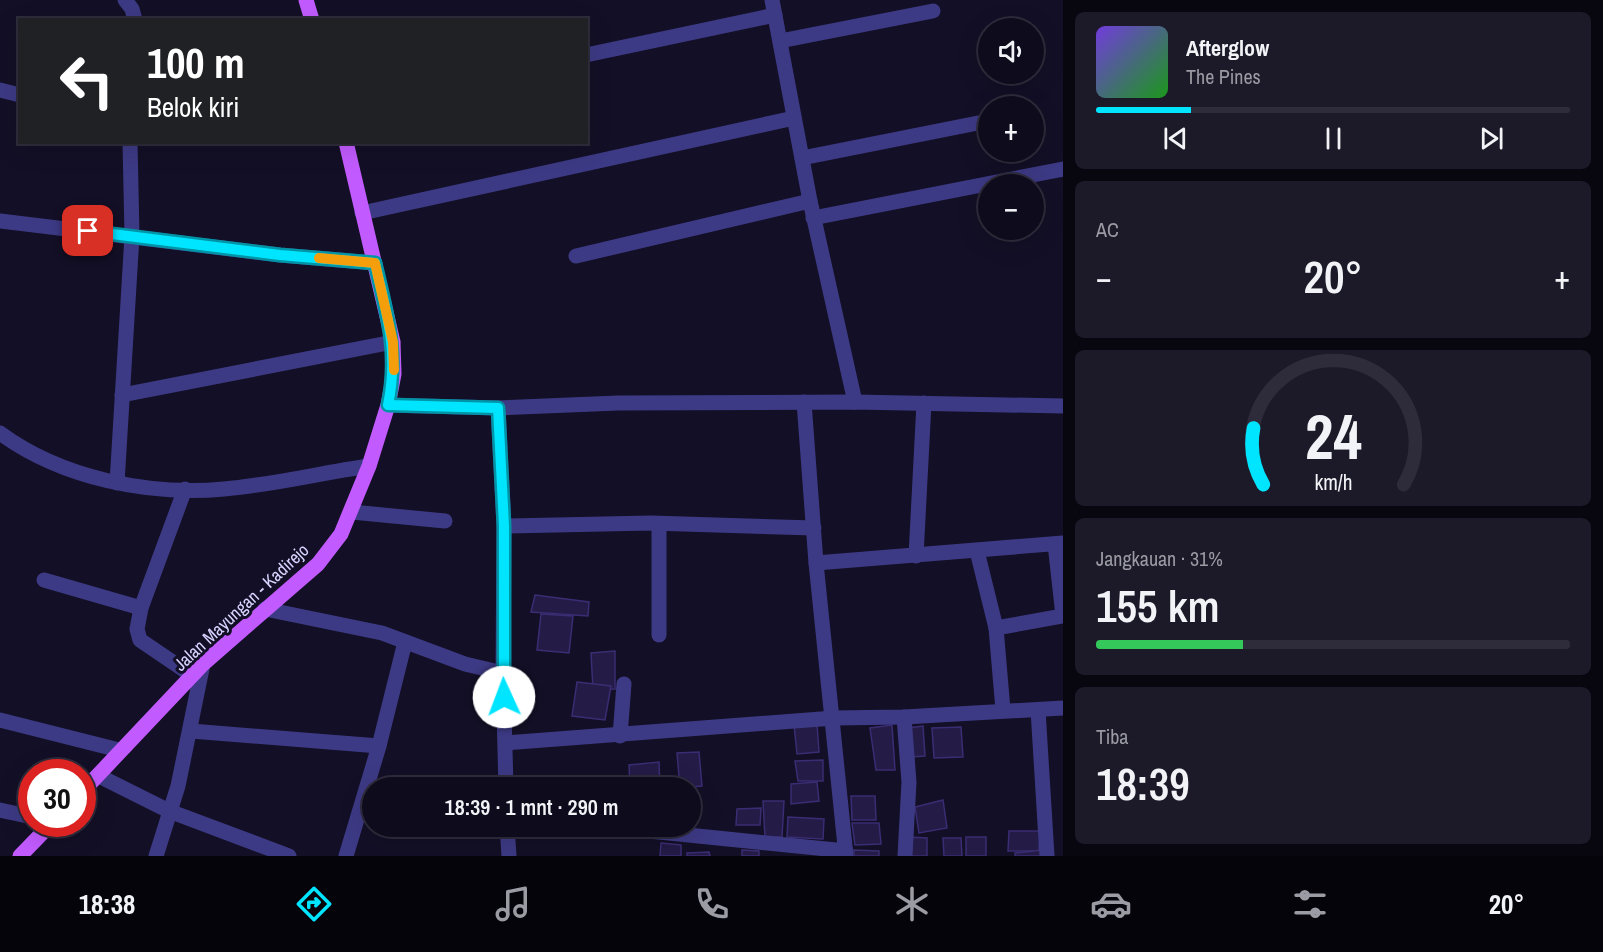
<!DOCTYPE html>
<html lang="id">
<head>
<meta charset="utf-8">
<style>
  body { margin:0; font-family:"Archivo Narrow",sans-serif; background:#1c1929; color:#f1f3f6; height:100vh; display:flex; flex-direction:column; font-size:22px; white-space:nowrap }
  * { box-sizing:border-box; margin:0 }
  p { font-size:20px; color:#9b9ba3 }
  .icon { flex:none; width:33px; height:33px; fill:none; stroke:currentColor; stroke-width:2; stroke-linecap:round; stroke-linejoin:round }
  .map { position:relative; flex:1; overflow:hidden }
  .sheet { display:flex; flex-direction:column; gap:12px; padding:12px; background:#08060f; width:540px }
  .sheet>* { flex:none }
  .hud { position:absolute; left:18px; top:18px; width:570px; height:126px; border-radius:0px; box-shadow:0 6px 24px #0002,0 0 0 2px #2e2b3b; background:#202124; color:#fff; overflow:hidden }
  .fabs { position:absolute; left:978px; top:18px; display:grid; gap:12px }
  .fabs a { display:grid; place-items:center; width:66px; height:66px; border-radius:50%; background:#0e0b1c; box-shadow:0 6px 24px #0002,0 0 0 2px #2e2b3b; font-size:30px }
  .speed { position:absolute; left:18px; top:759px; display:flex; gap:12px; font-size:30px; font-weight:700; text-align:center }
  .speed>* { display:grid; place-content:center; width:78px; height:78px; border-radius:50%; background:#0e0b1c; box-shadow:0 6px 24px #0002,0 0 0 2px #2e2b3b; line-height:1 }
  .speed .limit { border:9px solid #d22; background:#fff; color:#111 }
  .pin { position:absolute; display:grid; place-items:center; width:51px; height:51px; color:#fff; margin:-26px; border-radius:12px; box-shadow:0 3px 9px #0006 }
  .me { position:absolute; width:66px; margin:-33px; rotate:358deg; stroke-linejoin:round; filter:drop-shadow(0 0 4px #0008) }
  .turn { display:flex; align-items:center; gap:21px; height:126px; padding:0 30px; font-size:27px }
  .turn .icon { width:78px; height:78px; stroke-width:2.5 }
  .turn b { display:block; font-size:42px; line-height:51px }
  .big { font-size:45px; font-weight:600; line-height:1.1 }
  .sheet .tile { flex:1; display:flex; flex-direction:column; justify-content:center; gap:9px; min-width:0; padding:0 21px; border-radius:9px; background:#1c1929 }
  .sheet .dial { align-items:center; gap:0 }
  .dial svg { height:156px; overflow:visible; fill:none; stroke:#2e2b3b; stroke-width:7; stroke-linecap:round; text-anchor:middle }
  .dial text { fill:#f1f3f6; stroke:none }
  .song { display:flex; align-items:center; gap:18px }
  .cover { width:72px; height:72px; border-radius:9px; background:linear-gradient(135deg,hsl(260 70% 55%),hsl(120 70% 35%)) }
  .played { height:6px; border-radius:3px; background:linear-gradient(90deg,#00e5ff 20%,#2e2b3b 20%) }
  .keys { display:flex; justify-content:space-around; direction:ltr }
  .heat { display:flex; justify-content:space-between; align-items:center; font-size:33px; direction:ltr }
  .charge { height:9px; border-radius:4px; background:linear-gradient(90deg,#34c759 31%,#2e2b3b 0) }
  .trip { position:absolute; left:362px; top:777px; width:339px; height:60px; border-radius:30px; background:#0e0b1c; box-shadow:0 6px 24px #0002,0 0 0 2px #2e2b3b; font-weight:600; line-height:60px; text-align:center }
  .tab-bar { display:flex; height:96px; justify-content:space-around; align-items:center; background:#06040b; color:#9b9ba3 }
  .tab-bar .icon { width:42px; height:42px }
  .tab-bar .current { color:#00e5ff }
  .tab-bar b { font-size:27px; color:#f1f3f6 }
  main { display:flex; flex:1; min-height:0 }
  .map>svg:first-child { display:block }
  .building { fill:#241b47; stroke:#3b2d73; stroke-width:1.5 }
  .lines { fill:none; stroke-linecap:round; stroke-linejoin:round }
  .minor { stroke:#3d3a85; stroke-width:15 }
  .major { stroke:#c25bff; stroke-width:15 }
  .route-casing { stroke:#0095a6; stroke-width:15 }
  .route { stroke:#00e5ff; stroke-width:10 }
  .slow { stroke:#f59e0b; stroke-width:10 }
  .labels { text-anchor:middle; dominant-baseline:central; stroke-width:6; stroke-linejoin:round; paint-order:stroke }
  .street-label { font-size:18px; fill:#d9d4ff; stroke:#130f26 }
</style>
</head>
<body>
<main>
<div class="map">
<svg width="1063" height="856" viewBox="0 0 1063 856">
  <rect width="100%" height="100%" fill="#130f26"/>
  <!-- building -->
  <g class="building">
    <polygon points="535,595 589,602 588,616 531,612"/>
    <polygon points="541,614 573,616 569,653 537,650"/>
    <polygon points="615,651 615,689 593,690 591,653"/>
    <polygon points="577,682 611,686 605,720 572,716"/>
    <polygon points="817,724 819,752 797,754 794,725"/>
    <polygon points="892,725 895,770 876,770 870,728"/>
    <polygon points="923,726 925,756 910,757 908,728"/>
    <polygon points="961,727 963,757 934,758 932,728"/>
    <polygon points="699,752 702,786 680,788 677,753"/>
    <polygon points="823,760 823,781 798,781 795,761"/>
    <polygon points="659,762 660,786 630,788 629,765"/>
    <polygon points="817,782 819,801 791,804 791,784"/>
    <polygon points="851,796 875,796 876,820 852,820"/>
    <polygon points="943,800 947,828 919,833 915,807"/>
    <polygon points="763,801 784,801 782,837 765,837"/>
    <polygon points="761,808 760,825 736,825 737,809"/>
    <polygon points="788,817 824,819 823,839 787,837"/>
    <polygon points="852,823 879,823 881,844 855,845"/>
    <polygon points="1009,831 1040,831 1039,851 1008,851"/>
    <polygon points="909,837 927,838 927,856 909,856"/>
    <rect x="966" y="837" width="20" height="19"/>
    <polygon points="943,838 961,838 962,856 944,856"/>
    <polygon points="661,843 681,845 681,856 660,856"/>
    <polygon points="742,850 759,851 759,856 742,856"/>
    <polygon points="854,850 879,851 879,856 854,856"/>
    <polygon points="1042,850 1043,856 1015,856 1015,853"/>
    <polygon points="709,852 710,856 687,856 687,853"/>
  </g>
  <g class="lines">
    <!-- minor -->
    <g class="minor">
      <polyline points="125,0 132,9 135,20"/>
      <polyline points="772,0 810,201 855,402"/>
      <polyline points="780,41 933,11"/>
      <polyline points="586,55 775,15"/>
      <polyline points="0,90 20,95"/>
      <polyline points="802,158 988,121"/>
      <polyline points="362,213 794,118"/>
      <polyline points="813,218 1063,169"/>
      <polyline points="0,221 280,255 375,263"/>
      <polyline points="576,256 810,201"/>
      <polyline points="122,395 393,342"/>
      <polyline points="804,402 816,563 846,856"/>
      <polyline points="388,405 498,408 618,403 855,402 1063,406"/>
      <polyline points="498,408 504,526 503,673 506,788"/>
      <path d="M0 433C61 478 149 496 224 489 272 485 320 473 369 466"/>
      <polyline points="117,483 132,236 130,142"/>
      <polyline points="185,489 141,608 137,629 140,640 193,676"/>
      <polyline points="352,512 445,521"/>
      <polyline points="504,526 651,523 814,528"/>
      <polyline points="977,551 996,628 1003,710"/>
      <polyline points="916,556 924,403"/>
      <polyline points="816,563 1063,543"/>
      <polyline points="44,580 141,608"/>
      <polyline points="265,609 382,633 465,664 503,673"/>
      <polyline points="996,628 1063,616 1055,544"/>
      <polyline points="659,635 659,524"/>
      <polyline points="1038,710 1047,856"/>
      <polyline points="904,717 909,782 905,856"/>
      <polyline points="0,720 119,750"/>
      <polyline points="191,731 379,746"/>
      <polyline points="620,736 624,684"/>
      <polyline points="506,743 834,718 904,717 1063,708"/>
      <polyline points="99,776 169,811 289,856"/>
      <polyline points="0,810 32,817"/>
      <polyline points="507,826 509,856"/>
      <polyline points="600,826 846,851"/>
      <polyline points="156,856 178,786 203,664"/>
      <polyline points="346,856 379,746 405,642"/>
    </g>
    <!-- major -->
    <g class="major">
      <polyline points="306,0 312,20"/>
      <polyline points="82,792 203,664 318,564 341,534 369,466 388,405 394,374 393,342 346,142"/>
      <polyline points="20,856 51,824"/>
    </g>
  </g>
  <g class="lines">
    <defs>
      <path id="route" d="M88 231 280 255 375 263C387 315 399 352 388 405L498 408 504 526V697"/>
    </defs>
    <!-- route casing -->
    <use href="#route" class="route-casing"/>
    <!-- route -->
    <use href="#route" class="route"/>
    <!-- slow -->
    <polyline class="slow" points="319,258 375,263 393,342 394,370"/>
  </g>
  <g class="labels">
    <!-- street labels -->
    <g class="street-label">
      <text transform="translate(241 607) rotate(-43)">Jalan Mayungan - Kadirejo</text>
    </g>
  </g>
</svg>
<div class="fabs">
<a><svg class="icon" aria-label="sound" viewBox="0 0 24 24"><path d="M4 9h4l5-4v14l-5-4H4zM17 9q2 3 0 6"/></svg></a>
<a>+</a>
<a>−</a>
</div>
<div class="speed"><div class="limit">30</div></div>
<div class="pin" style="left:88px;top:231px;background:#d93025"><svg class="icon" aria-label="arrive" viewBox="0 0 24 24"><path d="M6 21V4h12l-3 4 3 4H6"/></svg></div>
<svg class="me" style="left:504px;top:697px" viewBox="-20 -20 40 40"><circle r="19" fill="#fff"/><path d="M0-13L10 11 0 6-10 11z" fill="#00e5ff"/></svg>
<div class="trip">18:39 · 1 mnt · 290 m</div>
<div class="hud">
<div class="turn"><svg class="icon" aria-label="left" viewBox="0 0 24 24"><path d="M17 20v-9H6M10 6l-5 5 5 5"/></svg><div><b>100 m</b>Belok kiri</div></div>
</div>
</div>
<section class="sheet">
<div class="tile">
<div class="song"><i class="cover"></i><div><b>Afterglow</b><p>The Pines</p></div></div>
<div class="played"></div>
<div class="keys"><svg class="icon" aria-label="previous" viewBox="0 0 24 24"><path d="M18 5L8 12l10 7zM5 5v14"/></svg><svg class="icon" aria-label="pause" viewBox="0 0 24 24"><path d="M8 5v14M16 5v14"/></svg><svg class="icon" aria-label="next" viewBox="0 0 24 24"><path d="M6 5l10 7-10 7zM19 5v14"/></svg></div>
</div>
<div class="tile"><p>AC</p>
<div class="heat"><a>−</a><b class="big">20°</b><a>+</a></div>
</div>
<div class="tile dial"><svg viewBox="0 0 100 80">
<path d="M14 69A42 42 0 1 1 86 69"/>
<path d="M14 69A42 42 0 0 1 9 40" stroke="#00e5ff"/>
<text x="50" y="56" font-size="32" font-weight="700">24</text>
<text x="50" y="72" font-size="11">km/h</text>
</svg></div>
<div class="tile"><p>Jangkauan · 31%</p><b class="big">155 km</b><div class="charge"></div></div>
<div class="tile"><p>Tiba</p><b class="big">18:39</b></div>
</section>
</main>
<nav class="tab-bar">
<b>18:38</b>
<svg class="icon current" aria-label="directions" viewBox="0 0 24 24"><path d="M12 3l9 9-9 9-9-9zM9 14v-3h6M13 9l2 2-2 2"/></svg>
<svg class="icon" aria-label="music" viewBox="0 0 24 24"><path d="M9 18V5l10-2v13"/><circle cx="6" cy="18" r="3"/><circle cx="16" cy="16" r="3"/></svg>
<svg class="icon" aria-label="phone" viewBox="0 0 24 24"><path d="M5 4h4l2 5-3 2q2 4 5 5l2-3 5 2v4C11 20 4 13 5 4z"/></svg>
<svg class="icon" aria-label="climate" viewBox="0 0 24 24"><path d="M12 3v18M4 7l16 10M4 17L20 7"/></svg>
<svg class="icon" aria-label="car" viewBox="0 0 24 24"><path d="M5 17H2v-5l4-1 3-4h7l3 4 3 1v5h-3M9 17h6M6 11h13"/><circle cx="7" cy="17" r="2"/><circle cx="17" cy="17" r="2"/></svg>
<svg class="icon" aria-label="filters" viewBox="0 0 24 24"><path d="M4 7h16M4 17h16"/><circle cx="9" cy="7" r="2"/><circle cx="15" cy="17" r="2"/></svg>
<b>20°</b>
</nav>
</body>
</html>
